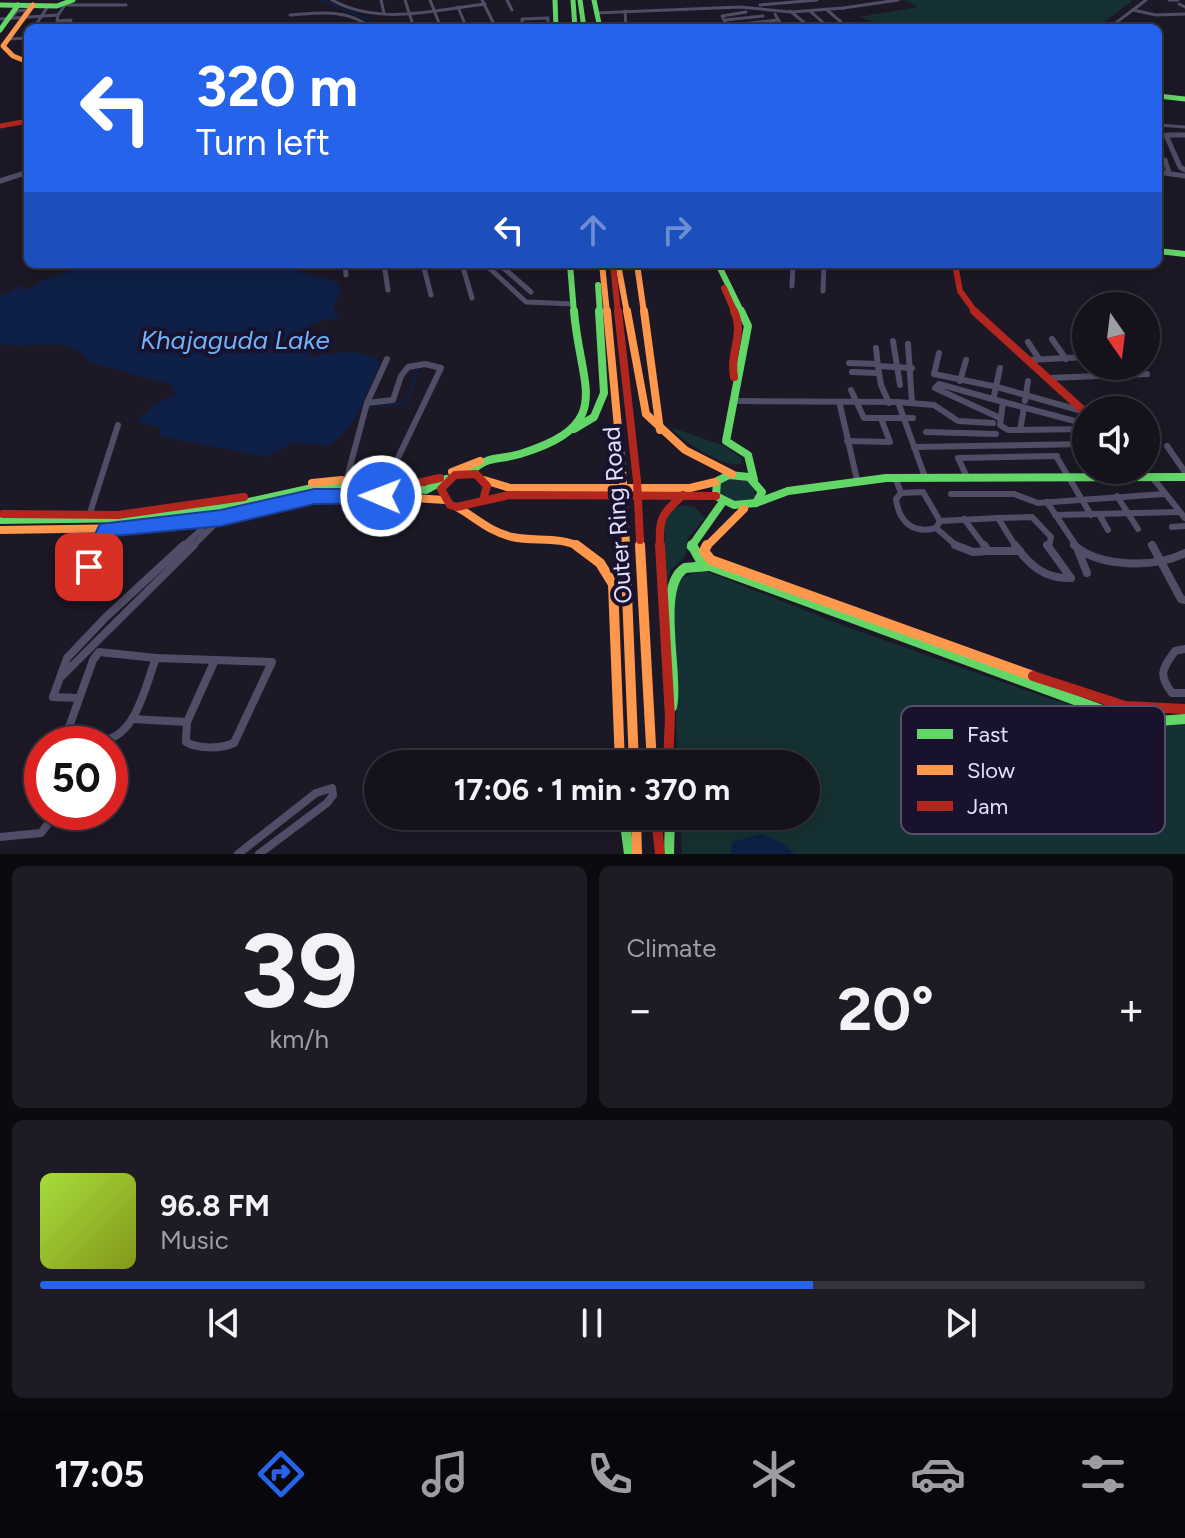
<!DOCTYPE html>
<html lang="en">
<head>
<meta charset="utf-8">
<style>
  body { margin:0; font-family:Figtree,sans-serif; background:#1e1b25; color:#f1f3f6; height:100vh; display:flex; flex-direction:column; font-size:30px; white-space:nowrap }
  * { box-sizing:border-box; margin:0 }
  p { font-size:26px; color:#9d9ea3 }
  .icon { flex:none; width:44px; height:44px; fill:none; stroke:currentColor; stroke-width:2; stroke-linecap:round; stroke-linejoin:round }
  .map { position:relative; height:854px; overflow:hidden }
  .details { display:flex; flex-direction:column; gap:12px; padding:12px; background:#0c0a0f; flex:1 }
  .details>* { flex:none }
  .top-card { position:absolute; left:24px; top:24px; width:1138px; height:244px; border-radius:12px; box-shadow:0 4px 20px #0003,0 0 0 2px #34323b; background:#2563eb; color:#fff; overflow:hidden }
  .needle { width:52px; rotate:166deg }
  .buttons { position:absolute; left:1072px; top:292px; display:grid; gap:16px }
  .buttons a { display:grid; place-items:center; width:88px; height:88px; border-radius:50%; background:#15121c; box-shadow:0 4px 20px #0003,0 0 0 2px #34323b; font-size:40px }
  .speed { position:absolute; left:24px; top:726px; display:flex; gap:16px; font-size:40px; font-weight:700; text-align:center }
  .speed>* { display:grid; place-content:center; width:104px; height:104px; border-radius:50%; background:#15121c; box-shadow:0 4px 20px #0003,0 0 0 2px #34323b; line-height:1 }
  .speed .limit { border:12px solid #d22; background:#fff; color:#111 }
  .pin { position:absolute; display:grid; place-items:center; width:68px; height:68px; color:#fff; margin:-34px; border-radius:16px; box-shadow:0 4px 12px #0006 }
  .me { position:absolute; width:88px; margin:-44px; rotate:271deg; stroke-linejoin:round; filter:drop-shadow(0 0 6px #0008) }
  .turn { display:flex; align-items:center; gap:28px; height:168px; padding:0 40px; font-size:36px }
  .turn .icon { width:104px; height:104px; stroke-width:2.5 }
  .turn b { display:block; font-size:56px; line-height:68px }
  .lanes { display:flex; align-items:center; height:76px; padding:0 40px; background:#0003; justify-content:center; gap:40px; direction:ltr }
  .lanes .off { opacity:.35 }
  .big { font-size:60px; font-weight:700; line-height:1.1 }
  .details .widget { flex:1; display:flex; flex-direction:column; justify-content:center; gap:12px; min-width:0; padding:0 28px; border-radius:12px; background:#1e1b25 }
  .details .dial { align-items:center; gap:0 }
  .dial b { font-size:104px; line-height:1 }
  .song { display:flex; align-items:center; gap:24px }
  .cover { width:96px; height:96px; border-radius:12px; background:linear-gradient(135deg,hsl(80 70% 55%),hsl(70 70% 35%)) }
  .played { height:8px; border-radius:4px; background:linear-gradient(90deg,#2563eb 70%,#34323b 70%) }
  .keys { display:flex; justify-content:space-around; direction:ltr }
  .heat { display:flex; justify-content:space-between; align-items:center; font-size:44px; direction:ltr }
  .details .tiles { flex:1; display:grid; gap:12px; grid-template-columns:1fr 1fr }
  .widget:last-child { grid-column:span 2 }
  .trip { position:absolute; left:364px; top:750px; width:456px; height:80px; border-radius:40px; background:#15121c; box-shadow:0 4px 20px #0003,0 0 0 2px #34323b; font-weight:700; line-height:80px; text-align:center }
  .menu { display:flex; height:128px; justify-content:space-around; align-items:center; background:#08070b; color:#9d9ea3 }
  .menu .icon { width:56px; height:56px }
  .menu .on { color:#2563eb }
  .menu b { font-size:36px; color:#f1f3f6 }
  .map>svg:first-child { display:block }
  .green { fill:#163133 }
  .water { fill:#0e2047 }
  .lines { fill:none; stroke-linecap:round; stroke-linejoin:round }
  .stream { stroke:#0e2047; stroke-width:2 }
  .street-far3 { stroke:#504e66; stroke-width:3 }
  .street-far2 { stroke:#504e66; stroke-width:5 }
  .street-far1 { stroke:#504e66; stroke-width:6 }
  .street { stroke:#504e66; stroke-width:8 }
  .fast-far3 { stroke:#63d668; stroke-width:5 }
  .fast-far2 { stroke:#63d668; stroke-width:6 }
  .fast-far1 { stroke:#63d668; stroke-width:8 }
  .fast { stroke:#63d668; stroke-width:10 }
  .slow-far3 { stroke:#ff974d; stroke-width:5 }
  .slow-far2 { stroke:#ff974d; stroke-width:6 }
  .slow-far1 { stroke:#ff974d; stroke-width:8 }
  .slow { stroke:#ff974d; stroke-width:10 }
  .jam-far3 { stroke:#b3261e; stroke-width:5 }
  .jam-far2 { stroke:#b3261e; stroke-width:6 }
  .jam-far1 { stroke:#b3261e; stroke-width:8 }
  .jam { stroke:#b3261e; stroke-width:10 }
  .route { fill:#2563eb; stroke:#184099; stroke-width:2 }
  .labels { text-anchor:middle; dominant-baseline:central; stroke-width:8; stroke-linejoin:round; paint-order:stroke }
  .street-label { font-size:24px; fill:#e3defe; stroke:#18122c }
  .water-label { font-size:26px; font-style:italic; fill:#6fb4fa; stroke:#18122c }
  .key { fill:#18122c; stroke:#554f6b; stroke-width:2 }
  .key-label { font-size:22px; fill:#e3defe }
</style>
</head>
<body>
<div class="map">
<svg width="1185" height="854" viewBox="0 0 1185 854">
  <rect width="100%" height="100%" fill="#1c1826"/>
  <!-- green -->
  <g class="green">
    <polygon points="905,0 1133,0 1097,28 894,28 859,17 918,7"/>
    <path d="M670 427 725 446 741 458V464C722 468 683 441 670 427Z"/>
    <polygon points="728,478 741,478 753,484 756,498 741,506 720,497 720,484"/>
    <polygon points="684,505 695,507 705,518 688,538 686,555 671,570 666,588 664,520 672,509"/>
    <polygon points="703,570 847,627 1048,698 1119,719 1185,722 1185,854 682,854 680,816 806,816 806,764 677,764 674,593 681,578"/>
  </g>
  <!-- water -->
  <g class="water">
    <path d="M75 264H270L337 282 341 289 333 311 341 317 309 324 310 357C335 353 360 347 380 362 366 395 360 421 331 445L293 443 267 457 160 436V427L137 422 155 404 178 394 170 389 173 385 89 362C68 331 29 352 0 343V295L11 292 17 285 23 290 37 286 40 281 72 271Z"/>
    <polygon points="761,834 784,844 795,854 731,854 732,842"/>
  </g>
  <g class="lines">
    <!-- stream -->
    <g class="stream">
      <polyline points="322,0 388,28"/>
      <polyline points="367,408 407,403 418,367"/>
    </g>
    <!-- street-far3 -->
    <g class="street-far3">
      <path d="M332 0C378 26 436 10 485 4"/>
      <polyline points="381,0 384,13"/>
      <polyline points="405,0 414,28"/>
      <polyline points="430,0 441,28 494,23"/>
      <polyline points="482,0 496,28"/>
      <polyline points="507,0 512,10"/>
      <polyline points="1169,0 1178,0"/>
      <polyline points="1179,4 1185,7"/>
      <polyline points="760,5 817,0"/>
      <polyline points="458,7 465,24"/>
      <polyline points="843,8 898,0"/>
      <polyline points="826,9 841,22"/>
      <polyline points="1133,10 1156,15 1185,14"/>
      <polyline points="625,11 626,28"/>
      <polyline points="790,11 811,28"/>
      <polyline points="810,11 827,26"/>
      <polyline points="596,13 740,7 791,12 844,8"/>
      <polyline points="775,14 783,28"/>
      <polyline points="58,15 65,5 126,5"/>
      <path d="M290 15C319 13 347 8 371 28"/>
      <polyline points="12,17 17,11 27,10 23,16"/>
      <polyline points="0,19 58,15 57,21 71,20 68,28"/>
      <polyline points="725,20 763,16"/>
      <polyline points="732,25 778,20"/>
      <polyline points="34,28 48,6"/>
      <polyline points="428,28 444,26"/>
      <polyline points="534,28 522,25 522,19 548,18 548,28"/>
      <polyline points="728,28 722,16 746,12"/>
      <polyline points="763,28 777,26"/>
      <polyline points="1109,28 1146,0"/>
      <polyline points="9,39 28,38"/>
      <polyline points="1158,125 1185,127"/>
      <polyline points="1166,136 1185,135"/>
    </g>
    <!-- street-far2 -->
    <g class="street-far2">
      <polyline points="1185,135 1166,135 1180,167 1185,170"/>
      <polyline points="1165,160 1169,173"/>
      <polyline points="1158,172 1185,176"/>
      <polyline points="0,181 28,172"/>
      <polyline points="317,264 329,264"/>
      <polyline points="345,264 346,275"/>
      <polyline points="384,264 388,290"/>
      <polyline points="423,264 431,295"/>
      <polyline points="462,264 472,298"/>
      <polyline points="485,264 526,302 573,304"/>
      <polyline points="499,264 531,292"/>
      <polyline points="792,286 793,264"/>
      <polyline points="823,291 824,264"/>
    </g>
    <!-- street-far1 -->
    <g class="street-far1">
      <polyline points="1052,339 1066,359"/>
      <polyline points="1080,339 1086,347"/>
      <polyline points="893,341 900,385"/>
      <polyline points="1028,342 1039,359"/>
      <polyline points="908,344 912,403"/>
      <polyline points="876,348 878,366 912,368"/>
      <polyline points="939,353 934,374 997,387 1082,411"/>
      <polyline points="1029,360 1086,357"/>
      <polyline points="849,363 877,364"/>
      <polyline points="878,366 881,385 889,403"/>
      <polyline points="852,372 879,373"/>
      <polyline points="1049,378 1147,374"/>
      <polyline points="960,381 966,360"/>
      <polyline points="851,390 864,418 913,418"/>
      <polyline points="994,396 1000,368"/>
      <polyline points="738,401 898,402 925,477"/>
      <polyline points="1025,401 1028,381"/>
      <polyline points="898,402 934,405 958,421 993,423"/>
      <polyline points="840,405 857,480"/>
      <polyline points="1000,418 935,388 939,384 1003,402"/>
      <polyline points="1086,424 1003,402 1000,425 1008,430 1086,429"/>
      <polyline points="1020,430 1024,408"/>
      <polyline points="926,432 996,434"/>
      <polyline points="847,441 890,442 882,421"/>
      <polyline points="1167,446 1185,472"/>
      <polyline points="914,447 1086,444"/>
      <polyline points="1056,456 1091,515"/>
      <polyline points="895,477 901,493 923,492 940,521 998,518"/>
      <polyline points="967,477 958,458 1057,456"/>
      <polyline points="1152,477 1185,518"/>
      <polyline points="345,485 367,403"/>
      <polyline points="385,485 441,368 425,364 408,367 401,376 393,400 367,403 387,359"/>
      <path d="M901 493 896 499C899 523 914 534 936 528"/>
      <polyline points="951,494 1014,494 1038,503 1164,494"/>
      <polyline points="1117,496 1138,529"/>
      <polyline points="1047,502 1077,547"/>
      <polyline points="1099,514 1108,530"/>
      <polyline points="1055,515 1179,512"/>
      <polyline points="89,516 118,425"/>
      <polyline points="998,518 1016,547"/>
      <polyline points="998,518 1032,517 1051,537 1049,547"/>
      <polyline points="964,519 985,547"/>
      <polyline points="940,521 936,528 958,547"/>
      <polyline points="1172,527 1185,526"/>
      <polyline points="100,547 107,529"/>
      <polyline points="182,547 202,529 203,520"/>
      <polyline points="192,547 221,518"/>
    </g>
    <!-- street -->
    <g class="street">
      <polyline points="955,545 973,552 988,551 984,545"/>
      <path d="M1015 545C1030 566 1045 579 1071 578L1047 545"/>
      <path d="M1074 545C1100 568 1155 568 1185 553"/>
      <polyline points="1152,545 1181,599 1185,600"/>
      <polyline points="1078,550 1087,573"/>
      <polyline points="988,551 1020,551"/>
      <polyline points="84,585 100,545"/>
      <path d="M1185 649 1175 651C1162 669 1158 675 1172 693H1185"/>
      <path d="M99 652 156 658C145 686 136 741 97 741 86 740 77 737 68 730L93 660Z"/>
      <polyline points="156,658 215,660"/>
      <path d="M215 660 272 662 234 743C221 749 198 749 186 742L187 722Z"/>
      <polyline points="62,676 194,545"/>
      <polyline points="53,697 67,658 106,617 184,545"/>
      <polyline points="53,697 78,698"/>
      <polyline points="132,719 187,722"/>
      <polyline points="0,837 41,833 57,812"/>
      <polyline points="238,854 316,793 332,788 333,795 327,803 259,854"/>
    </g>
    <!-- fast-far3 -->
    <g class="fast-far3">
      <polyline points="555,0 556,28"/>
      <polyline points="573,0 575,28"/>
      <polyline points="580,0 584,28"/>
      <polyline points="594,0 600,28"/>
      <polyline points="0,5 57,6 73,0"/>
      <polyline points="0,30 18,5"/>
      <polyline points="1158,96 1185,99"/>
    </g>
    <!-- fast-far2 -->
    <g class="fast-far2">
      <polyline points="1158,251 1185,254"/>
      <polyline points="570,264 574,313"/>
      <polyline points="718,264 742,313"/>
      <polyline points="598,285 600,313"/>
    </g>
    <!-- fast-far1 -->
    <g class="fast-far1">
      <polyline points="741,311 748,326 726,441 748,455 754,480"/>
      <polyline points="574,429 594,417 604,393 599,311"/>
      <path d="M469 473C490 454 496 461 520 454 617 424 580 388 574 311"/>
      <polygon points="729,475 749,477 762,492 756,503 734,505 716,496 717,481"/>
      <polyline points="756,503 788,491 886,478 1185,477"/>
      <polyline points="0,520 136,518 221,508 317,487 385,485 426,490 446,479"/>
      <polyline points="691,547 722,503"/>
    </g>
    <!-- fast -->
    <g class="fast">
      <polyline points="692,545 702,563 1124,718 1145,722 1185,719"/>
      <path d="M672 707C679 674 655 586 685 568L708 566"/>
      <polyline points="624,816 629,854"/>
      <polyline points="669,854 670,816"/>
    </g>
    <!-- slow-far3 -->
    <polyline class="slow-far3" points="28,62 13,56 3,46 33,5"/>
    <!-- slow-far2 -->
    <g class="slow-far2">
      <polyline points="602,264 607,313"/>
      <polyline points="618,264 627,313"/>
      <polyline points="637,264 644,313"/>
    </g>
    <!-- slow-far1 -->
    <g class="slow-far1">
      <polyline points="607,311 623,481 626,547"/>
      <polyline points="627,311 646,414 685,450 732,474"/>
      <polyline points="644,311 660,430"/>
      <polyline points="452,472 480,461"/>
      <polyline points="484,480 510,488 690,488 715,482"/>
      <polyline points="312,483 342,480"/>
      <path d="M457 507C476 518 490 532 512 537 535 542 559 536 580 547"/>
      <polyline points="0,530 131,528 221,518 314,497 381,496 445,500"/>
      <polyline points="640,540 640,547"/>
      <polyline points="706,547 744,509"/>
    </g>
    <!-- slow -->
    <g class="slow">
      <polyline points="576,545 600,563 613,584 620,764"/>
      <polyline points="625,545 634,764"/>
      <polyline points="640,545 652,764"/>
      <polyline points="707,545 704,551 711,560 1033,676"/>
      <polyline points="636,816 637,854"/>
    </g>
    <!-- jam-far3 -->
    <polyline class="jam-far3" points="0,126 28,121"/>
    <!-- jam-far2 -->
    <g class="jam-far2">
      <polyline points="613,264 618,313"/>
      <polyline points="955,264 960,291 976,313"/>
      <polyline points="724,288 735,313"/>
    </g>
    <!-- jam-far1 -->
    <g class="jam-far1">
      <polyline points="618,311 637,481 640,540"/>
      <polyline points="974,311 1086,413"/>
      <path d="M734 377C729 353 745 334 734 311"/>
      <polyline points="399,487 440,478"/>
      <polyline points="483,500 487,486 476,474 455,475 441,489 450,505 457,507 509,495 716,496"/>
      <polyline points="3,514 118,515 244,497"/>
      <path d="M660 547C659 517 661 515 683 495"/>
    </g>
    <!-- jam -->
    <g class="jam">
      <polyline points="660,545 670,717 668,764"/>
      <polyline points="1033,676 1125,706 1185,709"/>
      <polyline points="656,816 660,854"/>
    </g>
  </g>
  <!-- route -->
  <polygon class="route" points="314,489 381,489 388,491 391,496 388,501 381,503 314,504 221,526 114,536 97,573 89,576 82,573 79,567 100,524 221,510"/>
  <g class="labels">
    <!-- street labels -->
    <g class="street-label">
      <text transform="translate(617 515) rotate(-94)">Outer Ring Road</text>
    </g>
    <!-- water labels -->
    <g class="water-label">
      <text x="235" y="340">Khajaguda Lake</text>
    </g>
  </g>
  <!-- legend -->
  <rect x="901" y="706" width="264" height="128" rx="12" class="key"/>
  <rect x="917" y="729" width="36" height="10" fill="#63d668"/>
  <rect x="917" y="765" width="36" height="10" fill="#ff974d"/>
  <rect x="917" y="801" width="36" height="10" fill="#b3261e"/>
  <g class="key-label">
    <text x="967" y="742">Fast</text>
    <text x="967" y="778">Slow</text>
    <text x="967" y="814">Jam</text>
  </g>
</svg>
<div class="buttons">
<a><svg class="needle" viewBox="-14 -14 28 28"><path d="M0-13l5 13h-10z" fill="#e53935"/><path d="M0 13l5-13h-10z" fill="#9d9ea3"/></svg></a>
<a><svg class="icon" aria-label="sound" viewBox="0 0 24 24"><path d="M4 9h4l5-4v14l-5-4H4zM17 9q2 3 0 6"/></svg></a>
</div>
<div class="speed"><div class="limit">50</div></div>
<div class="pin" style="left:89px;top:567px;background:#d93025"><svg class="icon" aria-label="arrive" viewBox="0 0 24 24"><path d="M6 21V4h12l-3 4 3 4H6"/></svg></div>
<svg class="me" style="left:381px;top:496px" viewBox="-20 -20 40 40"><circle r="17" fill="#2563eb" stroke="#fff" stroke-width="3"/><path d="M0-11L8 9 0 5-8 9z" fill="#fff"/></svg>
<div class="trip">17:06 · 1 min · 370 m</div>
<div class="top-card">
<div class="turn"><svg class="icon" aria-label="left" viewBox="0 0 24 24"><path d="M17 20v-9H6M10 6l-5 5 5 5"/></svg><div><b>320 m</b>Turn left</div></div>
<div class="lanes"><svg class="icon" aria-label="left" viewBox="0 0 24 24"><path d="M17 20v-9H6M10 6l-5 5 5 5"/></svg><svg class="icon off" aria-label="ahead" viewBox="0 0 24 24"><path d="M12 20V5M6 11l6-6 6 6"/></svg><svg class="icon off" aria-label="right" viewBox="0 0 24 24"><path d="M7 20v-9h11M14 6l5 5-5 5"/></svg></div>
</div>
</div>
<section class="details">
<div class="tiles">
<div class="widget dial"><b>39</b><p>km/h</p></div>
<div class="widget"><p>Climate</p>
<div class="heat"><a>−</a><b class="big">20°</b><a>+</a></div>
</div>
<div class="widget">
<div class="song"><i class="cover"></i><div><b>96.8 FM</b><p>Music</p></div></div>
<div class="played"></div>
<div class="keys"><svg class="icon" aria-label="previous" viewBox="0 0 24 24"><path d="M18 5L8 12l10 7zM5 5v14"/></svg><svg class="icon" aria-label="pause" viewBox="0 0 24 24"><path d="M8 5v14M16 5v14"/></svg><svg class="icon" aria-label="next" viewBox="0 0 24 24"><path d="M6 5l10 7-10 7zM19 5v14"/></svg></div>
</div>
</div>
</section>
<nav class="menu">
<b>17:05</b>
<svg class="icon on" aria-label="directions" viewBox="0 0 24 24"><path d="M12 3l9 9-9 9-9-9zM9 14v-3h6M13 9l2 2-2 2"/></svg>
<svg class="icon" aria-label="music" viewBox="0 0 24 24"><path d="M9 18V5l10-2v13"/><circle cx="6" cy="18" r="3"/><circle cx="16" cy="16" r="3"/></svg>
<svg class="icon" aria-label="phone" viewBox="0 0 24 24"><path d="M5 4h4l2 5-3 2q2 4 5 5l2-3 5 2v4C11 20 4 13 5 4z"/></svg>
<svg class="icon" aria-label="climate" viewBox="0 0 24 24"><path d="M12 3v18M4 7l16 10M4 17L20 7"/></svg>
<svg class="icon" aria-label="car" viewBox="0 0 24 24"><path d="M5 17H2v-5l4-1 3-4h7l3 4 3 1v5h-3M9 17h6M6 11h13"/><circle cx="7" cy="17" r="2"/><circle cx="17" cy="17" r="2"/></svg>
<svg class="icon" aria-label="filters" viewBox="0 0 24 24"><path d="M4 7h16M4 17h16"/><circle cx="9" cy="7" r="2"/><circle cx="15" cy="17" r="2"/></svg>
</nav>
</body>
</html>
